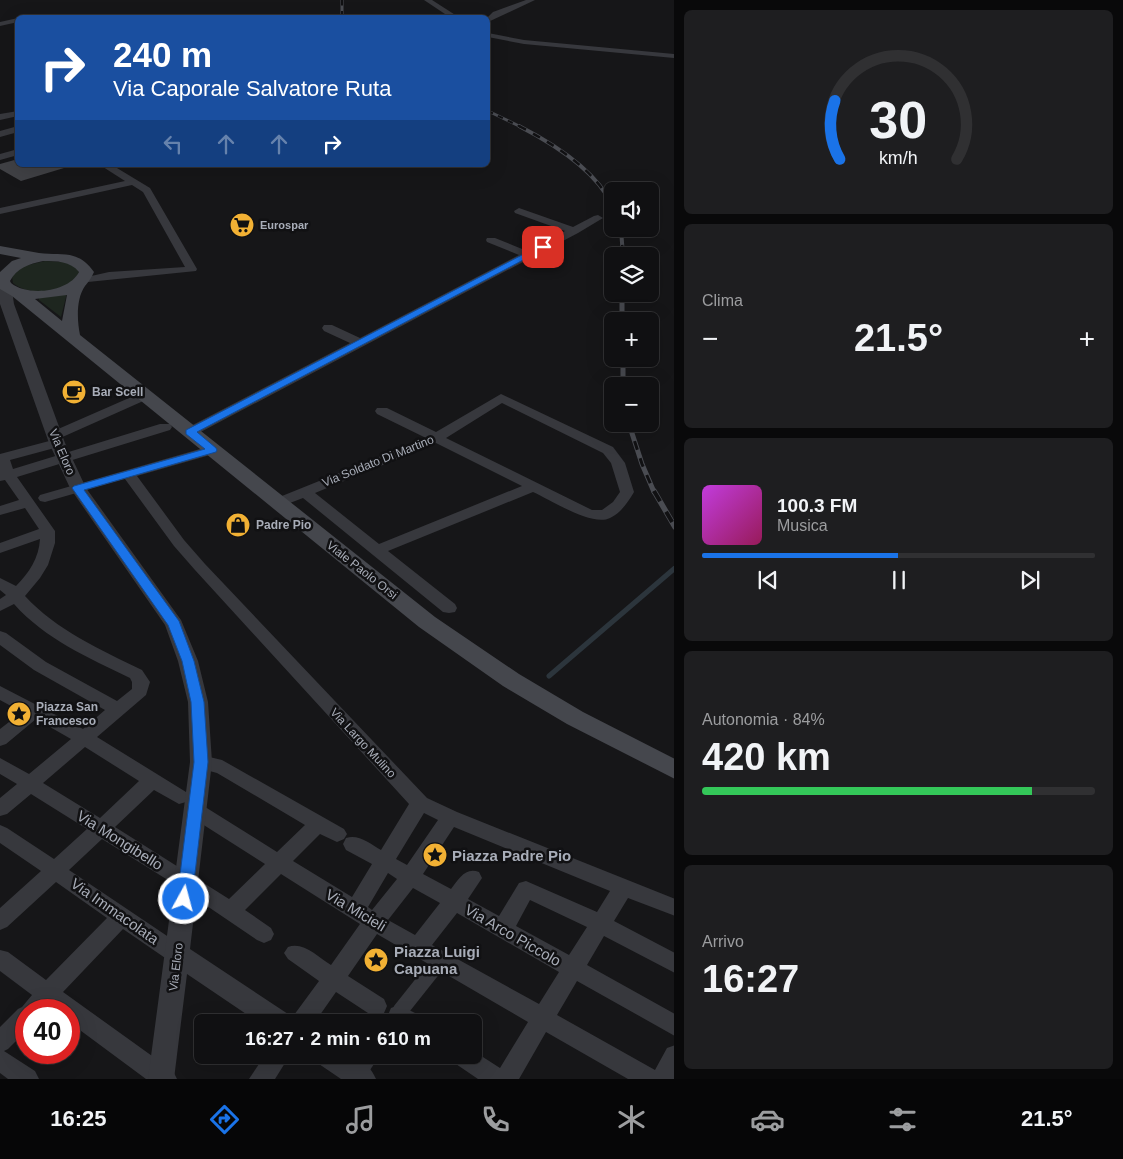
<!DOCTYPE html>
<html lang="it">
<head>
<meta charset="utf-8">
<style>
  body { margin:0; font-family:Helvetica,sans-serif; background:#1e1e20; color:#f1f3f6; height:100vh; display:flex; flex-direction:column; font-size:19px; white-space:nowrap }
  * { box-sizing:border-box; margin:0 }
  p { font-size:16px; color:#9c9d9f }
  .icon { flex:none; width:28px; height:28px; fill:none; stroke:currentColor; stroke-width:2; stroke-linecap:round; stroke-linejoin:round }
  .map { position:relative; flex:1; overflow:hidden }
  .panel { display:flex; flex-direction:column; gap:10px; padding:10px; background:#09090a; width:449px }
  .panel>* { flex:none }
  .banner { position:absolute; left:15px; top:15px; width:475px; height:152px; border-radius:8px; box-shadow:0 5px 20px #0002,0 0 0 1px #303032; background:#1a4fa0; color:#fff; overflow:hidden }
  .buttons { position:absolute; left:604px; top:182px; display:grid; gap:10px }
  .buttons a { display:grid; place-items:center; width:55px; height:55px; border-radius:8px; background:#101012; box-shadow:0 5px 20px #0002,0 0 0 1px #303032; font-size:25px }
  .speed { position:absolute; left:15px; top:999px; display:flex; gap:10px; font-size:25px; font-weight:700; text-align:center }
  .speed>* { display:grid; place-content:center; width:65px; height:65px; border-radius:50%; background:#101012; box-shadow:0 5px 20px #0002,0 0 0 1px #303032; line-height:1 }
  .speed .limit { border:8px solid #d22; background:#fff; color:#111 }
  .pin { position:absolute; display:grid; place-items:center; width:42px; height:42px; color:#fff; margin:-21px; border-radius:10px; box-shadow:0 2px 8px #0006 }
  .me { position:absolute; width:55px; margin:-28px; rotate:7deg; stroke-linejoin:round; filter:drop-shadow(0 0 4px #0008) }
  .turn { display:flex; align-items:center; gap:18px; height:105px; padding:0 15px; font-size:22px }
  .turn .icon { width:65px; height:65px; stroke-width:2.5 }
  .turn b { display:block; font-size:35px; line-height:42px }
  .lanes { display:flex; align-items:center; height:48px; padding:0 15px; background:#0003; justify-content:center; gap:25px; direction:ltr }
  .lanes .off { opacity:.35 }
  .big { font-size:38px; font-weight:700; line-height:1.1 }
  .panel .widget { flex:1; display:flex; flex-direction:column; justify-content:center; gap:8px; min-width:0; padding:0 18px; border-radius:8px; background:#1e1e20 }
  .panel .dial { align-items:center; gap:0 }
  .dial svg { height:130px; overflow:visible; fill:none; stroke:#303032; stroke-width:7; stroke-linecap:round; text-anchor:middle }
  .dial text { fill:#f1f3f6; stroke:none }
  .song { display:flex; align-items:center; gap:15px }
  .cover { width:60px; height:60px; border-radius:8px; background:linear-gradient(135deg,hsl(290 70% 55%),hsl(330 70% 35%)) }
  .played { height:5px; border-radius:2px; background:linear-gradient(90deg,#1a73e8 50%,#303032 50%) }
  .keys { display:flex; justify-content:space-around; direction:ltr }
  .heat { display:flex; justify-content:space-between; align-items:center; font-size:28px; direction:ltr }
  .charge { height:8px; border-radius:4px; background:linear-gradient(90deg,#34c759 84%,#303032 0) }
  .trip { position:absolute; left:194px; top:1014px; width:288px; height:50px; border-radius:8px; background:#101012; box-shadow:0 5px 20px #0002,0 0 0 1px #303032; font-weight:700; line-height:50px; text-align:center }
  .tab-bar { display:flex; height:80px; justify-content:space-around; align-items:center; background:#060607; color:#9c9d9f }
  .tab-bar .icon { width:35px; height:35px }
  .tab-bar .selected { color:#1a73e8 }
  .tab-bar b { font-size:22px; color:#f1f3f6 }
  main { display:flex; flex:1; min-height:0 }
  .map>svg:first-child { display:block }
  .green { fill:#1e261f }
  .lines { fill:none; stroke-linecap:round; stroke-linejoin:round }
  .stream { stroke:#2c353c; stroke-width:5 }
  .building { fill:#404145 }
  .pedestrian { fill:#37383d; fill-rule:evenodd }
  .minor { fill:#37383d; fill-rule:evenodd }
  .tertiary { fill:#37383d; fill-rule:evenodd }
  .secondary { fill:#45474d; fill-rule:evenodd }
  .rail-far3-casing { stroke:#4a4c52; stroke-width:3 }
  .rail-far2-casing { stroke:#4a4c52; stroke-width:4 }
  .rail-far1-casing { stroke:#4a4c52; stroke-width:5 }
  .rail-casing { stroke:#4a4c52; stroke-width:5.5 }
  .rail-far3 { stroke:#111113; stroke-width:2; stroke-dasharray:5.5; stroke-linecap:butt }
  .rail-far2 { stroke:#111113; stroke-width:2.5; stroke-dasharray:8; stroke-linecap:butt }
  .rail-far1 { stroke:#111113; stroke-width:3; stroke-dasharray:9; stroke-linecap:butt }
  .rail { stroke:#111113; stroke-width:4; stroke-dasharray:12; stroke-linecap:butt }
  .route { fill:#1a73e8; stroke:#114b97 }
  .labels { text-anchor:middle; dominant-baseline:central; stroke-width:5; stroke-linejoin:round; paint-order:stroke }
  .far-poi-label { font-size:11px; font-weight:bold; fill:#a8adb8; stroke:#111113; text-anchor:start }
  .poi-label { font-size:12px; font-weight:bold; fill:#a8adb8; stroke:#111113; text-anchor:start }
  .street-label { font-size:12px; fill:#a8adb8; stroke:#111113 }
  .near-street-label { font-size:15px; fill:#a8adb8; stroke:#111113 }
  .near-poi-label { font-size:15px; font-weight:bold; fill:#a8adb8; stroke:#111113; text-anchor:start }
</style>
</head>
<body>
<main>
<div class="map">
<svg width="675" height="1079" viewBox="0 0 675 1079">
  <rect width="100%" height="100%" fill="#161618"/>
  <!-- green -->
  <g class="green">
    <path d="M45 261 67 262 79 270 78 277C74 280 69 285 65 287 50 293 25 294 13 283L12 276 24 266Z"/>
    <polygon points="67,293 61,317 39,300 39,298"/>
  </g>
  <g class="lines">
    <!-- stream -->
    <polyline class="stream" points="549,676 675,568"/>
  </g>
  <!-- building -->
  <polygon class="building" points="18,159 18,165 64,165 64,168 21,181 0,169 0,164"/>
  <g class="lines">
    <!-- pedestrian -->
    <polygon class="pedestrian" points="435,960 441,962 443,967 441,972 406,1016 400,1018 394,1016 392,1011 394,1006 429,962"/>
    <!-- minor -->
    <g class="minor">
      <polygon points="424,0 432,0 460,18 451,18"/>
      <polygon points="526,0 535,0 488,22 487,18 493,12"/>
      <polygon points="18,18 18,22 0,26 0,22"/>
      <polygon points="488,33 524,40 675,54 675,58 524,44 488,37"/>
      <polygon points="18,111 18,116 0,120 0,114"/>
      <polygon points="18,126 18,132 0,137 0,131"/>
      <polygon points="18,149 18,155 0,160 0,154"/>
      <polygon points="100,165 112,165 150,188 197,269 196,271 78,283 76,281 78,279 109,272 185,267 143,192 132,185 0,214 0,208 125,181"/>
      <polygon points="519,208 573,227 594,216 598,215 603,218 578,233 195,435 185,435 183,432 185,429 350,343 324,331 322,328 324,325 332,325 360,338 519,255 487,242 486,240 487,238 495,238 527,251 565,231 515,213 514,211"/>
      <path d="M145 391 151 395 150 398 58 439 64 443 62 446 10 460 13 469 160 424H170L172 427 170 430 17 477 55 531V543L48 565 40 578 25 596C56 630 101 650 142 670L150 682 146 695 97 737 186 792 188 797 186 802 179 804 154 790 115 827 229 899 265 864 188 815 185 810 188 805 195 803 202 805 277 852 305 825 217 773 195 767 192 762 195 757 201 755 222 760 344 829 347 834 344 839 337 842 320 834 293 861 352 897 372 864 346 850 343 844 346 838C359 834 370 844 381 850L409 804 195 570 174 546 125 479 45 502 40 501 38 498 40 495 207 447H217L219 450 217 453 137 476 184 540 205 564 427 798 457 812 675 899V916L628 898 614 921 675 953V973L604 936 587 965 675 1014V1036L577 981 557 1015 655 1070 667 1048 675 1045 674 1079H628L546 1032 519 1079H478L453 1062 450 1055H472V1050L500 1068 528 1022 377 934 348 976 384 999 387 1006 384 1013 376 1016 368 1013 336 992 315 1022H291L294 1015 319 981 288 959 284 953 288 947C303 941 318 957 331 965L360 924 281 874 245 910 271 928 274 934 271 940 264 943 257 940 179 887 102 839 69 870 185 948 189 955 185 962 178 964 171 962 123 929 63 992 173 1071 177 1079H146L69 1022V1010H53L49 1007 46 1010H26V1031L8 1049 4 1051 35 1071 39 1079H8L0 1073V1027L18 1009 22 1007 32 995 0 971V950L8 952 46 980 107 918 56 882 7 927 0 930V908L41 871 0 843V825L7 828 54 859 87 829 31 794 7 814 0 816V798L17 784 0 774V758L29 774 71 739 36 719 6 744 0 746V729L22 712 0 700V686L83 729 105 710 34 670 0 645V631L6 633 46 662 117 701 132 689V682L130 678C89 658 45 639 14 604L0 611V599L6 595 0 590V578L16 586C29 573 39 558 40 539L0 553V543L39 529 25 508 0 515V506L19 500 5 480 0 481V454L53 440 47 436 49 433ZM85 747 139 781 100 818 43 783ZM424 813 438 820 407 865 396 859ZM454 827 610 891 597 912 526 881 519 883 499 916 468 899 482 878 479 872C465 867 459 879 451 889L423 874ZM388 873 397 879 372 910 368 907ZM413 888 440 903 415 935 388 920ZM530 900 587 927 569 955 516 926ZM457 913 559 972 539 1004 432 945Z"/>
      <path d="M501 394 613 447 625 463 634 492C628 502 621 513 610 518 592 527 551 500 533 492L388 551 455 604 457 608 455 612 449 613 443 612 303 498 282 506H272L270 503 272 500 426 438 377 414 375 411 377 408H387L436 432ZM502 403 603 453 611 463 620 492 613 502 602 510H592L446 438ZM436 443 522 486 379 544 315 493Z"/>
      <polygon points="399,1005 419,1015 422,1022 391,1022 388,1015 391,1008"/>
      <polygon points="265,1055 290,1055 275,1079 249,1079"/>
      <polygon points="355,1055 380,1055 364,1079 346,1079 344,1073"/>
    </g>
    <!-- tertiary -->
    <g class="tertiary">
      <polygon points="4,280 11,284 14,304 65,443 86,488 181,620 198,661 208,702 212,762 190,949 288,1014 292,1022 258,1022 187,974 174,1079 148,1079 190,762 188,702 178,661 165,625 70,488 49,443 0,304 0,281"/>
      <path d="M315 1055C340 1055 365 1052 376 1079H341L319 1064Z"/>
    </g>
    <!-- secondary -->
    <path class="secondary" d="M0 246C13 248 26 251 39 253 62 256 78 249 94 272 92 277 89 281 85 286 76 299 77 320 80 335L435 617 519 674 583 712 675 759V779L567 724 503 686 419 627 12 296 0 289V272L12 261 21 258 0 254ZM43 261C57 261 70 261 79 272 69 292 28 297 11 283L10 281C17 268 29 264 43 261ZM67 295 62 321 35 299Z"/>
    <defs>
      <g id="rail-far3">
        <polyline points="342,0 342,18"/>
        <polyline points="488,111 521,127"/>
      </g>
      <g id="rail-far2">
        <path d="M519 126C552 143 596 170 612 205"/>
        <polyline points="621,229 623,256"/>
      </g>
      <g id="rail-far1">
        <polyline points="622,294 622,321"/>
        <polyline points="623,359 623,386"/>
        <polyline points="629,424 642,464 654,492"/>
      </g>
      <polyline id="rail" points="654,491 675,527"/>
    </defs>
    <!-- rail-far3 casing -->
    <use href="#rail-far3" class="rail-far3-casing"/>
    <!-- rail-far2 casing -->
    <use href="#rail-far2" class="rail-far2-casing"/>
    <!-- rail-far1 casing -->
    <use href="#rail-far1" class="rail-far1-casing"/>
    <!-- rail casing -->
    <use href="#rail" class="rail-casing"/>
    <!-- rail-far3 -->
    <use href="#rail-far3" class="rail-far3"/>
    <!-- rail-far2 -->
    <use href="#rail-far2" class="rail-far2"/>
    <!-- rail-far1 -->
    <use href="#rail-far1" class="rail-far1"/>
    <!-- rail -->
    <use href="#rail" class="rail"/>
  </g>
  <!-- route -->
  <polygon class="route" points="543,244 546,245 546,248 197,432 216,448 217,450 216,452 84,490 179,621 194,661 204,702 208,762 192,899 190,904 184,906 179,904 177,899 194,762 191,702 182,661 168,625 72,488 74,486 205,449 186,434 186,430"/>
  <!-- icons -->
  <defs>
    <symbol id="supermarket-disc" viewBox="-11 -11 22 22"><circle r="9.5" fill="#f2b134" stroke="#111113"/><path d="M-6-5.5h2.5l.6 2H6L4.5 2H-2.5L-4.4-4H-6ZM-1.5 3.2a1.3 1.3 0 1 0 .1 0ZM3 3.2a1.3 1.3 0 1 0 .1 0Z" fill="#111"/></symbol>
    <symbol id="cafe-disc" viewBox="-11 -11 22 22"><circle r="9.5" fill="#f2b134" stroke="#111113"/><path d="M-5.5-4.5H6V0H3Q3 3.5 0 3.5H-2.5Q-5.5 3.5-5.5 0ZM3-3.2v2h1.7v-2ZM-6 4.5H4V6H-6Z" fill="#111"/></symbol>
    <symbol id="shop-disc" viewBox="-11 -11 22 22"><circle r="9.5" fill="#f2b134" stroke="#111113"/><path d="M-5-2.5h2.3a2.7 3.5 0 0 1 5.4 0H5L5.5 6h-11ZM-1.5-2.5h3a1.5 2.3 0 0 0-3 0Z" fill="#111"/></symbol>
    <symbol id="sight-disc" viewBox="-11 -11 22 22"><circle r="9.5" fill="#f2b134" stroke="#111113"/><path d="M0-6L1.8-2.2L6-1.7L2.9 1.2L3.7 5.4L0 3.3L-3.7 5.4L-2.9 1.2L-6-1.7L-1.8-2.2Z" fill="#111"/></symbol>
  </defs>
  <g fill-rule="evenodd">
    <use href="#supermarket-disc" x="228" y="211" width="28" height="28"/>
    <use href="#cafe-disc" x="60" y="378" width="28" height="28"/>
    <use href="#shop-disc" x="224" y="511" width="28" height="28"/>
    <use href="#sight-disc" x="5" y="700" width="28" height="28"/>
    <use href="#sight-disc" x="421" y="841" width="28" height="28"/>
    <use href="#sight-disc" x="362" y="946" width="28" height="28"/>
  </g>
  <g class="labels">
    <!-- far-poi labels -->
    <g class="far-poi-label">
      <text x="260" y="225">Eurospar</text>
    </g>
    <!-- poi labels -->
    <g class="poi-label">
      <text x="92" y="392">Bar Scell</text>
      <text x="256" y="525">Padre Pio</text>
      <text x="36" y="707">Piazza San<tspan x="36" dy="14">Francesco</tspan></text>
    </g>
    <!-- street labels -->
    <g class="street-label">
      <text transform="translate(62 452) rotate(67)">Via Eloro</text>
      <text transform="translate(378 461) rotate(-22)">Via Soldato Di Martino</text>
      <text transform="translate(362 570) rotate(38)">Viale Paolo Orsi</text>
      <text transform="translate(363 743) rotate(47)">Via Largo Mulino</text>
      <text transform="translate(176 967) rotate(-83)">Via Eloro</text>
    </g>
    <!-- near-street labels -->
    <g class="near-street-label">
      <text transform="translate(120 840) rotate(32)">Via Mongibello</text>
      <text transform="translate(356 910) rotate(31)">Via Micieli</text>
      <text transform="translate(115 911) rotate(35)">Via Immacolata</text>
      <text transform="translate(513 935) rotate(30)">Via Arco Piccolo</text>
    </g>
    <!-- near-poi labels -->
    <g class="near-poi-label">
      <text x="452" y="855">Piazza Padre Pio</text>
      <text x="394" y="951">Piazza Luigi<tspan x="394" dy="17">Capuana</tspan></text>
    </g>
  </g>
</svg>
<div class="buttons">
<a><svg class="icon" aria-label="sound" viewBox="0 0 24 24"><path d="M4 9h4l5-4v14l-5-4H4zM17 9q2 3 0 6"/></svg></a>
<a><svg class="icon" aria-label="layers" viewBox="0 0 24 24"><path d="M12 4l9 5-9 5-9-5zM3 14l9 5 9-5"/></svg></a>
<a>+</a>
<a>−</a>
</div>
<div class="speed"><div class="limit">40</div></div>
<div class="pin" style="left:543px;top:247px;background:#d93025"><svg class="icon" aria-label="arrive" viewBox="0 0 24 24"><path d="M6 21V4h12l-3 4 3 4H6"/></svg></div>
<svg class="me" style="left:184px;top:899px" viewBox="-20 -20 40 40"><circle r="17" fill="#1a73e8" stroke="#fff" stroke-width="3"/><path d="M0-11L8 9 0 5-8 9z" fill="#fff"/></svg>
<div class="trip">16:27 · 2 min · 610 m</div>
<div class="banner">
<div class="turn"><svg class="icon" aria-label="right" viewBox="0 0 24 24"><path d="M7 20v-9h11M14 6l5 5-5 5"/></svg><div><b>240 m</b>Via Caporale Salvatore Ruta</div></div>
<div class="lanes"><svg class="icon off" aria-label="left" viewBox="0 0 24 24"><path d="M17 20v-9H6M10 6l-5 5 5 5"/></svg><svg class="icon off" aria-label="ahead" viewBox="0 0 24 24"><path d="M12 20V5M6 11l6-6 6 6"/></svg><svg class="icon off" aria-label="ahead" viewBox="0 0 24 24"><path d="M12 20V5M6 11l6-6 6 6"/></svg><svg class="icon" aria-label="right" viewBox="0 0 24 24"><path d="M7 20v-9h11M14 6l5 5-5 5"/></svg></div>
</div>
</div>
<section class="panel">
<div class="widget dial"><svg viewBox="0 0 100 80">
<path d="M14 69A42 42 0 1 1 86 69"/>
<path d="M14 69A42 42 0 0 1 11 33" stroke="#1a73e8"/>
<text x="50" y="56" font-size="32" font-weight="700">30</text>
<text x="50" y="72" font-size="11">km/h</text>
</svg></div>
<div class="widget"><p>Clima</p>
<div class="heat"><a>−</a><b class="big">21.5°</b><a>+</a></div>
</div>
<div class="widget">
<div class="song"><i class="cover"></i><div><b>100.3 FM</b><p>Musica</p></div></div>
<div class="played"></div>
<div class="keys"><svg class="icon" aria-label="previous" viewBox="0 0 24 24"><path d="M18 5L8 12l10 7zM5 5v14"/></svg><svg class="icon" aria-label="pause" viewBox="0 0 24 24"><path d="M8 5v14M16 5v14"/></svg><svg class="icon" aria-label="next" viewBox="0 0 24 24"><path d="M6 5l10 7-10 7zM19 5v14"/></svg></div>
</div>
<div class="widget"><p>Autonomia · 84%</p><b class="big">420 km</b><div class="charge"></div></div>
<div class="widget"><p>Arrivo</p><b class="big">16:27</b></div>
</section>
</main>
<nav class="tab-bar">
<b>16:25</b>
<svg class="icon selected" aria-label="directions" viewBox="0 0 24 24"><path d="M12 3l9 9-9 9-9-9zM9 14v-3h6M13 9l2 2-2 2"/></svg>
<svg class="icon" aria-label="music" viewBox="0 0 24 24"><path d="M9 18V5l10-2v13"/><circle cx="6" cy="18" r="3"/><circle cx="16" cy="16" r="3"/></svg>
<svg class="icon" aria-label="phone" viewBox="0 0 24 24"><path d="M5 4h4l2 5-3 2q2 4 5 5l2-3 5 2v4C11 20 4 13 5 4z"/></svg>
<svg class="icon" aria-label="climate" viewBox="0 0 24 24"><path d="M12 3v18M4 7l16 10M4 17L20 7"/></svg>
<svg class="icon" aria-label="car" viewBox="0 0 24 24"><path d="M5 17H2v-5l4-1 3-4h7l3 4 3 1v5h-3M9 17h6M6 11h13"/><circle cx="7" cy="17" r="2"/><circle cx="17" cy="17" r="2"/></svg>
<svg class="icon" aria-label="filters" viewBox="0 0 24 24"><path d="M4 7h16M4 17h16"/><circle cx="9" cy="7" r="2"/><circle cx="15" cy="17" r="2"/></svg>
<b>21.5°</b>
</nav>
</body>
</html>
